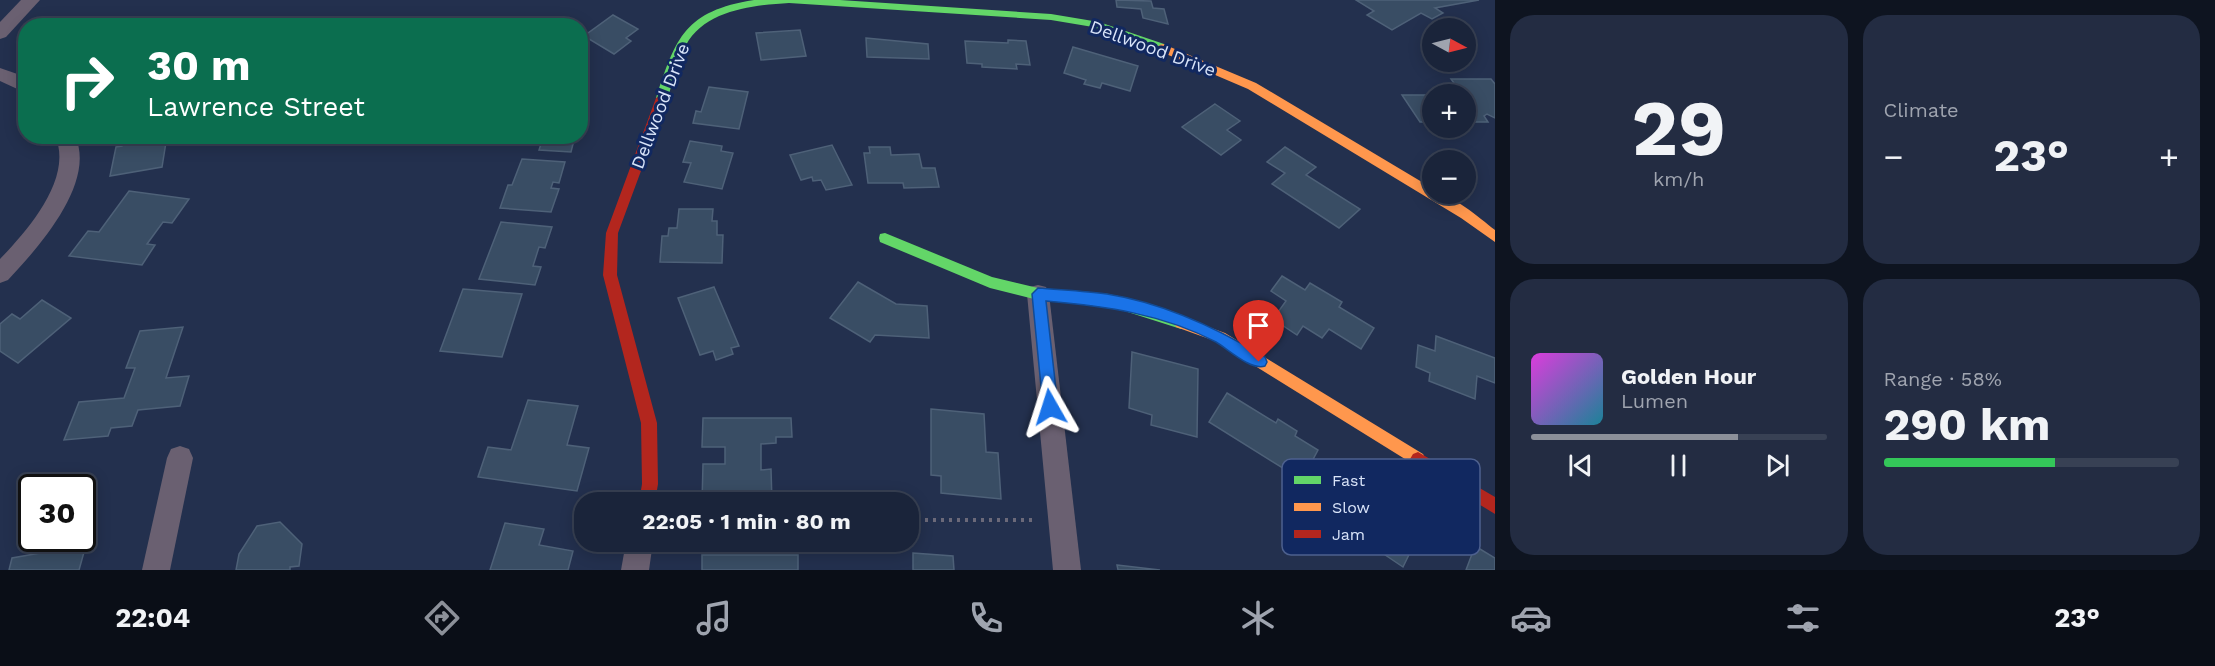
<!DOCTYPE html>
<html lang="en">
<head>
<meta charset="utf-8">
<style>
  body { margin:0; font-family:"Work Sans",sans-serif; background:#232c42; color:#f1f3f6; height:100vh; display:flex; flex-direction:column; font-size:22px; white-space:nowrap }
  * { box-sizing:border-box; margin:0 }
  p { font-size:20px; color:#9fa4af }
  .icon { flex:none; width:33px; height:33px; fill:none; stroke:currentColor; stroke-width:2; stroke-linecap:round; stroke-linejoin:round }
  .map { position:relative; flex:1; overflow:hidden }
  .details { display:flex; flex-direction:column; gap:15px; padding:15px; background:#0e1420; width:720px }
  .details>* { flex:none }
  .top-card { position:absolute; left:18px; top:18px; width:570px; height:126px; border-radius:24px; box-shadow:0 3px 15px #0003,0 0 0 2px #384154; background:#0b6e4f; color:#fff; overflow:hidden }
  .needle { width:39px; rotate:97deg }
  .tools { position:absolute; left:1422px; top:18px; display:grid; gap:12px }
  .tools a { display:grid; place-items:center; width:54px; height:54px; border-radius:50%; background:#1a243a; box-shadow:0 3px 15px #0003,0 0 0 2px #384154; font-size:30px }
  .speed { position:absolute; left:18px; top:474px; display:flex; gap:12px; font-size:30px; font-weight:700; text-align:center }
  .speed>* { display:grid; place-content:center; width:78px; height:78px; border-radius:50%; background:#1a243a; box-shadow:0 3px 15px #0003,0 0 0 2px #384154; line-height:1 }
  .speed .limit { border:3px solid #111; border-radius:9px; background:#fff; color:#111 }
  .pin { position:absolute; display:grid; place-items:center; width:51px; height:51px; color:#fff; margin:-62px -26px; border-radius:50% 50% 50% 0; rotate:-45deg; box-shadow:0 0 6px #0007 }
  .pin .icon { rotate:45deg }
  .me { position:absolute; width:66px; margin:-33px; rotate:354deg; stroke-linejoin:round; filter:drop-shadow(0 0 4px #0008) }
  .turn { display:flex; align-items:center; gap:21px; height:126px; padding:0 30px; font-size:27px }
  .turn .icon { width:78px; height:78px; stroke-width:2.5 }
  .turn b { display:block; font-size:42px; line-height:51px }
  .big { font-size:45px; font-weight:700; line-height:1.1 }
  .details .card { flex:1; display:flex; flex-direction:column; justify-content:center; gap:9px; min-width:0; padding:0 21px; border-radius:24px; background:#232c42 }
  .details .dial { align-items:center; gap:0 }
  .dial b { font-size:78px; line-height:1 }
  .song { display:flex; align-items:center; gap:18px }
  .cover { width:72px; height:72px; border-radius:9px; background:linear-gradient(135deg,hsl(300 70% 55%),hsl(190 70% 35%)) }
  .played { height:6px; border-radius:3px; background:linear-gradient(90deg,#8c9099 70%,#384154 70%) }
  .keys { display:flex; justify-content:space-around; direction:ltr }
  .heat { display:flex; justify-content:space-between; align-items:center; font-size:33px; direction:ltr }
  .charge { height:9px; border-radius:4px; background:linear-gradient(90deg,#34c759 58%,#384154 0) }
  .details .tiles { flex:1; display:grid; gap:15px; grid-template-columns:repeat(2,1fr) }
  .trip { position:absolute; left:574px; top:492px; width:345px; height:60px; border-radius:24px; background:#1a243a; box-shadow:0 3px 15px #0003,0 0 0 2px #384154; font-weight:700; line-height:60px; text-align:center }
  .dock { display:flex; height:96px; justify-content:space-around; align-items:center; background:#0a0e17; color:#9fa4af }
  .dock .icon { width:42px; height:42px }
  .dock .active { color:#8c9099 }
  .dock b { font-size:27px; color:#f1f3f6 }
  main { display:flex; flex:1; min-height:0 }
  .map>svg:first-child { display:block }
  .building { fill:#394d64; stroke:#4e6178; stroke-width:1.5 }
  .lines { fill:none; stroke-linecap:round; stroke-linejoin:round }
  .path { stroke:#6b6979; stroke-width:4; stroke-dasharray:3 5; stroke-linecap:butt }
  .street { fill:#6a6071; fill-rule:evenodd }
  .fast { fill:#63d668; fill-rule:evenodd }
  .slow { fill:#ff974d; fill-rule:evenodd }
  .jam { fill:#b3261e; fill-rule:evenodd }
  .route { fill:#1a73e8; stroke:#114b97; stroke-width:1.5 }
  .labels { text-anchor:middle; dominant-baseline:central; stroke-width:6; stroke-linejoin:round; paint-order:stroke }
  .street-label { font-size:18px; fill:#d9e4f9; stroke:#112860 }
  .key { fill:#112860; stroke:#4d608e; stroke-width:1.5 }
  .key-label { font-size:16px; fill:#d9e4f9 }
</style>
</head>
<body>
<main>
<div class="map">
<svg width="1495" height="570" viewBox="0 0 1495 570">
  <rect width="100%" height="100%" fill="#23304e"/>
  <!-- building -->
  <g class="building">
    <polygon points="1116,0 1151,1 1153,8 1164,9 1168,24 1143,18 1141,9 1117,7"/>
    <polygon points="1356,0 1479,0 1435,8 1443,13 1432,19 1421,13 1392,30 1367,15 1374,11"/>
    <polygon points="613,15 638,29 626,38 631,41 614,54 584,36"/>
    <polygon points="800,30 806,56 761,60 756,33"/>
    <polygon points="866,38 928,44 929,59 867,57"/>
    <polygon points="1008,40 1026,41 1030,65 1016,64 1017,69 982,67 982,64 967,63 965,41 1008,43"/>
    <polygon points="1073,47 1138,66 1130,91 1102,83 1100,88 1084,84 1086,80 1064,73"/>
    <polygon points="1451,79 1491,79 1495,84 1495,118 1487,114 1484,116 1488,122 1466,122 1466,94 1462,94"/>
    <polygon points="709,87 748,92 739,129 693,123 696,111 701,112"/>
    <polygon points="1402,95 1432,95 1432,122 1420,122"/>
    <polygon points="1215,104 1240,121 1227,130 1241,140 1221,155 1182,127"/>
    <polygon points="124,136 167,136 162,167 110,176 116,147 122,146"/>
    <polygon points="518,136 575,136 571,152 539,150 541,144 516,142"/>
    <polygon points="690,141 722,146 721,151 733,153 722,189 684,182 691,163 683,162"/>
    <polygon points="832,145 852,185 826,190 821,180 813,181 812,177 801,180 790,155"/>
    <polygon points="869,147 890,147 891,155 919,154 922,168 935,168 939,187 904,188 903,183 868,183 864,153 870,153"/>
    <polygon points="1285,147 1316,167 1306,175 1360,209 1339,228 1272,184 1285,173 1267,162"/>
    <polygon points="522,159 565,162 559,183 553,182 551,188 559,189 551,212 500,208 508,185 512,185"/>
    <polygon points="129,191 189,199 172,223 163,222 147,244 155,245 142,265 69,256 88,231 99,232"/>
    <polygon points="679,209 713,209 712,221 717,221 717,235 723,235 722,263 660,262 662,236 668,236 669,228 677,228"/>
    <polygon points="501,222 552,227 545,248 539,247 533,266 541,267 535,285 479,279"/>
    <polygon points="1282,276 1305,290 1310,283 1342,302 1339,307 1374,328 1361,349 1329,329 1322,338 1303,326 1297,335 1273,319 1286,301 1271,291"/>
    <polygon points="858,282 896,304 927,306 929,338 875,335 870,342 830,318"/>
    <polygon points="714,287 739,346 731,348 733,354 716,360 713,351 700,355 678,298"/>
    <polygon points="463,289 522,294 502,357 440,351"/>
    <polygon points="42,300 71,318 18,363 0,351 0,324 12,314 20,319"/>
    <polygon points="183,327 166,378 189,376 180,406 138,410 132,426 111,428 108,436 64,440 79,402 124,398 135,368 126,368 140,331"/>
    <polygon points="1436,336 1495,358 1495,383 1477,376 1475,399 1429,381 1430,373 1416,367 1418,345 1435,351"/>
    <polygon points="1132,352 1198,369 1197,437 1151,425 1152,415 1129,408"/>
    <polygon points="1227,393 1276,423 1278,419 1297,431 1295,436 1318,450 1302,480 1209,422"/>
    <polygon points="528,400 578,406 567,445 589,448 577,491 478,477 488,447 511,450"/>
    <polygon points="931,409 984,414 986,452 998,453 1001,499 941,493 941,476 931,475"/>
    <polygon points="703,418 791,418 792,437 776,437 776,443 761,444 761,470 771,469 772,502 702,502 703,464 725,464 725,447 702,447"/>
    <polygon points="1352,473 1390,498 1386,507 1421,530 1403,567 1329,517"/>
    <polygon points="280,522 302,544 299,566 290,567 290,570 236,570 239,554 257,526"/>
    <polygon points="505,523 544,529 539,545 573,551 568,570 490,570"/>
    <polygon points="86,545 79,570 9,570 12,558"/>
    <polygon points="1475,546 1495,558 1495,570 1466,570"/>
    <polygon points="913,553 953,556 954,570 913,570"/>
    <rect x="702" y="555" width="96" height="15"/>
    <polygon points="1117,565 1160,570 1118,570"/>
  </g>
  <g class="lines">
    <!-- path -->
    <polyline class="path" points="909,520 1037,520"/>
    <!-- street -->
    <g class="street">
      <polygon points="21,0 40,0 6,37 0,39 0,22"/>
      <polygon points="0,68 26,77 26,93 0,81"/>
      <path d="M55 136H75C97 183 37 249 8 280L0 283V259C27 231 74 178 55 136Z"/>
      <polygon points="1038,285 1046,287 1049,294 1081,570 1053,570 1027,294 1030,287"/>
      <polygon points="180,446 189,449 193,458 170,570 142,570 167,458 171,449"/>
      <polygon points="626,542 653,542 649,570 621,570"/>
    </g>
    <!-- fast -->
    <g class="fast">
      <path d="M754 0H840L1051 14 1099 22 1167 45 1168 48 1163 52 1093 27 1051 20 789 3C754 5 705 10 686 45 677 61 673 80 668 98L662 102 658 101 656 98C676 37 685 11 754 0Z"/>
      <polygon points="885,233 992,277 1038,288 1109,294 1186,319 1188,323 1186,327 1181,329 1109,306 1038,300 990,288 880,242 879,238 880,234"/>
    </g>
    <!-- slow -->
    <g class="slow">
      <path d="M1163 44 1256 83 1432 188V194C1454 194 1478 217 1495 230V242L1461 218 1248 89 1159 51V45Z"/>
      <polygon points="1181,317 1225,333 1423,454 1426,459 1423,464 1418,466 1413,464 1215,341 1176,327 1174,323 1176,319"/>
    </g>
    <!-- jam -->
    <g class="jam">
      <polygon points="662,94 668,98 618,233 617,275 657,423 658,484 655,502 639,502 642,484 641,423 603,275 606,233 656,98"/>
      <polygon points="1418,452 1495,497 1495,514 1413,464 1410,459 1413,454"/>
    </g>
  </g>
  <!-- route -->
  <path class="route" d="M1038 288C1061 290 1085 291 1107 294 1164 303 1217 328 1265 357L1267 362 1265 366C1251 371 1228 349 1216 342 1163 314 1105 306 1046 301L1058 407 1050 414 1043 407 1032 294Z"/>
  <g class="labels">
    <!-- street labels -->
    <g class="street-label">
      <text transform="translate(1153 48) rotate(20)">Dellwood Drive</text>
      <text transform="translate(660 106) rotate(-69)">Dellwood Drive</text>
    </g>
  </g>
  <!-- legend -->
  <rect x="1282" y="459" width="198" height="96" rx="9" class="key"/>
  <rect x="1294" y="476" width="27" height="8" fill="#63d668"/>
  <rect x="1294" y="503" width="27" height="8" fill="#ff974d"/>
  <rect x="1294" y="530" width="27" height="8" fill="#b3261e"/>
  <g class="key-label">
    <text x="1332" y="486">Fast</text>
    <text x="1332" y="513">Slow</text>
    <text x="1332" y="540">Jam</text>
  </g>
</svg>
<div class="tools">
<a><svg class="needle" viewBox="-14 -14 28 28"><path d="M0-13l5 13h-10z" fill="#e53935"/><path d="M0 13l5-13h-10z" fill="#9fa4af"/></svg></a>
<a>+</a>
<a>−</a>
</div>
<div class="speed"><div class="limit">30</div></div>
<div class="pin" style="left:1259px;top:362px;background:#d93025"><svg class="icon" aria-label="arrive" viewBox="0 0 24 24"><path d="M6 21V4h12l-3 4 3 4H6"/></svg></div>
<svg class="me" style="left:1050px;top:407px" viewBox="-20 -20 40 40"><path d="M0-17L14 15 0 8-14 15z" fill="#1a73e8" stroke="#fff" stroke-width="4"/></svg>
<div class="trip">22:05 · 1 min · 80 m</div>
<div class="top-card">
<div class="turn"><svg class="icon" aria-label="right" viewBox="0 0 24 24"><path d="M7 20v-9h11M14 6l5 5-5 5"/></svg><div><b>30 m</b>Lawrence Street</div></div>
</div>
</div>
<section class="details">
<div class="tiles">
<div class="card dial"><b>29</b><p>km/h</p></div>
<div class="card"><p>Climate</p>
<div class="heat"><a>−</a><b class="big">23°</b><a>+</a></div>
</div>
<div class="card">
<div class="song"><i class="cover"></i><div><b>Golden Hour</b><p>Lumen</p></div></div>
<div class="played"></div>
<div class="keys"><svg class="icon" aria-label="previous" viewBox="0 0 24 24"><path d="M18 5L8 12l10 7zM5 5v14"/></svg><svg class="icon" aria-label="pause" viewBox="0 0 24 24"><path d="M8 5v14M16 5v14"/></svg><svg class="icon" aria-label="next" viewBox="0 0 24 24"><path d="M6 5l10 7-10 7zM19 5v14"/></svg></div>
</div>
<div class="card"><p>Range · 58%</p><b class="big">290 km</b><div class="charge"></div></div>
</div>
</section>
</main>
<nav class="dock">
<b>22:04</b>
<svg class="icon active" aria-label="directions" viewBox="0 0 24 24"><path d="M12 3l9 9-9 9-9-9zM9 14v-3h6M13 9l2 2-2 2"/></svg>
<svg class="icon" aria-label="music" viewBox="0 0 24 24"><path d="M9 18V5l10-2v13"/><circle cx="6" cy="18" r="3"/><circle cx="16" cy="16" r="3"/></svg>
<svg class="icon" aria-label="phone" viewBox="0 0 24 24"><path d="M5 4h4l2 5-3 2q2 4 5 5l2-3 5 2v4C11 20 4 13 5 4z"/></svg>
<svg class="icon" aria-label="climate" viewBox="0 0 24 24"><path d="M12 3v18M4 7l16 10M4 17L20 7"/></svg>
<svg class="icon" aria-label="car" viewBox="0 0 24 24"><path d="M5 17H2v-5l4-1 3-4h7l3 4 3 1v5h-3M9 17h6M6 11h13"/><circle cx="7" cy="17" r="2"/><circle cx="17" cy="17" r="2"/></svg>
<svg class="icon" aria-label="filters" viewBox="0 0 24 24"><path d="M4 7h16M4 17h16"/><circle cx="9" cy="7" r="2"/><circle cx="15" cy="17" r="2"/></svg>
<b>23°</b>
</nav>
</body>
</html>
